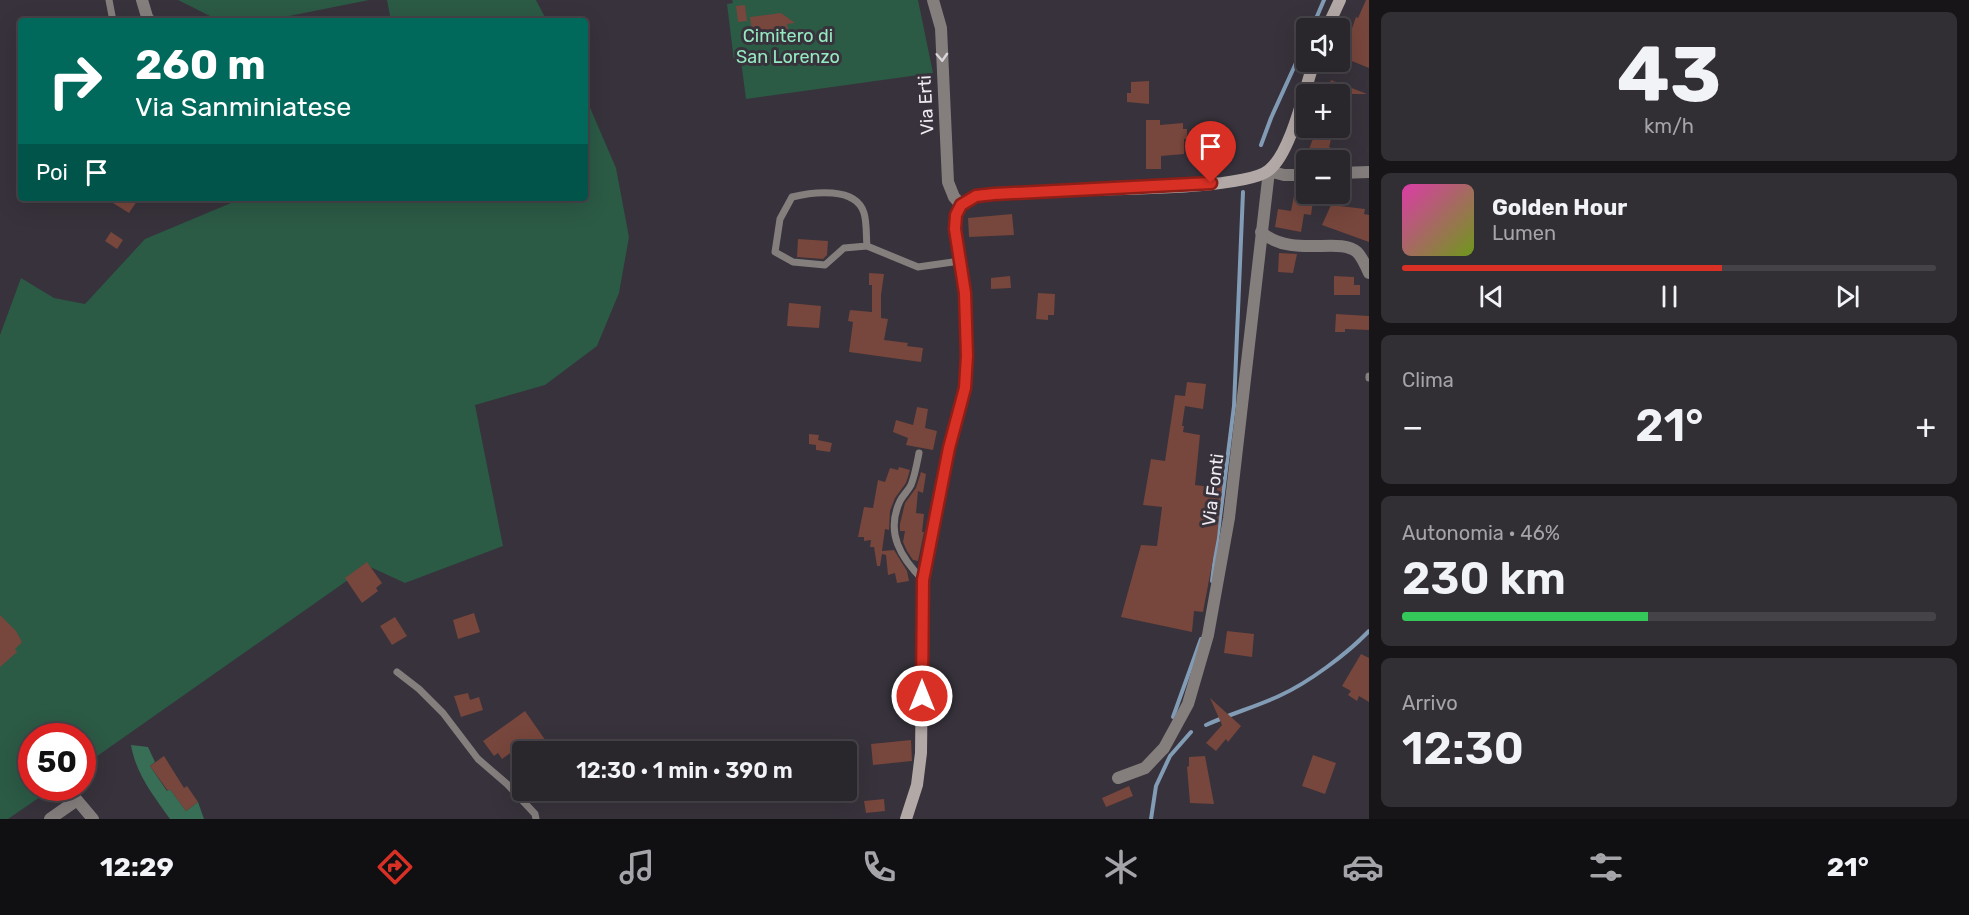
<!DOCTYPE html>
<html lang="it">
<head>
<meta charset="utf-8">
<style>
  body { margin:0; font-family:Rubik,sans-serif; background:#312e34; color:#f1f3f6; height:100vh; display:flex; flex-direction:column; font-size:22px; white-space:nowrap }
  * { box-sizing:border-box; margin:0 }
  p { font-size:20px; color:#a5a5a9 }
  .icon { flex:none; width:33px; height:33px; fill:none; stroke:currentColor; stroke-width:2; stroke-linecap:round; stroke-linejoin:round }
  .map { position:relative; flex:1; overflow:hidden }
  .side { display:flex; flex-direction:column; gap:12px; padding:12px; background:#171518; width:600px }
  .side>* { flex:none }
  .top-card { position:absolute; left:18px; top:18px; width:570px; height:183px; border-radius:6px; box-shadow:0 6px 24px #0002,0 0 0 2px #454348; background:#00695c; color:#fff; overflow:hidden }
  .buttons { position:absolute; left:1296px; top:18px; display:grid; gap:12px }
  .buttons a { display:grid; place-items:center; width:54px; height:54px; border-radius:6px; background:#29262c; box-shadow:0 6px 24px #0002,0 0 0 2px #454348; font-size:30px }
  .speed { position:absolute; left:18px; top:723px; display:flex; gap:12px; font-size:30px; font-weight:700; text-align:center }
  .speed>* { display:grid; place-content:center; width:78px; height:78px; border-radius:50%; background:#29262c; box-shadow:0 6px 24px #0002,0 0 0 2px #454348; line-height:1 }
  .speed .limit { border:9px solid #d22; background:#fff; color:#111 }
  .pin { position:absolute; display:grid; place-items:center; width:51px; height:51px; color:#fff; margin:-62px -26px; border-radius:50% 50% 50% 0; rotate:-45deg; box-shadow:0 0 6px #0007 }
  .pin .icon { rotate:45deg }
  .me { position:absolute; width:66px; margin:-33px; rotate:0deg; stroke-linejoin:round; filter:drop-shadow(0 0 4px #0008) }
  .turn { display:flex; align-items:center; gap:21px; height:126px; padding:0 18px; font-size:27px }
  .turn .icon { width:78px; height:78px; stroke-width:2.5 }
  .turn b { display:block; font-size:42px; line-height:51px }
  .then { display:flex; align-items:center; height:57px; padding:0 18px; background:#0003; gap:12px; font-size:22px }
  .big { font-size:45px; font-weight:600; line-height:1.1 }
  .side .tile { flex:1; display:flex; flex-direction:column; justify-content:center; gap:9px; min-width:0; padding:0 21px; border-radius:9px; background:#312e34 }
  .side .dial { align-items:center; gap:0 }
  .dial b { font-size:78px; line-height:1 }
  .song { display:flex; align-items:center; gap:18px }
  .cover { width:72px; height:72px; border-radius:9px; background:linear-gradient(135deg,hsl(320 70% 55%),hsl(80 70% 35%)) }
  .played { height:6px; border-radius:3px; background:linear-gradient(90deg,#d93025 60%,#454348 60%) }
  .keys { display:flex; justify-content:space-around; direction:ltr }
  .heat { display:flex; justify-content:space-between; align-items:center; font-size:33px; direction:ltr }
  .charge { height:9px; border-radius:4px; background:linear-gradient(90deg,#34c759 46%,#454348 0) }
  .trip { position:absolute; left:512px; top:741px; width:345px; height:60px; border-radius:6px; background:#29262c; box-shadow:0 6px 24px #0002,0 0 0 2px #454348; font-weight:600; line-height:60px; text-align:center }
  .menu { display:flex; height:96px; justify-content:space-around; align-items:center; background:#100f12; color:#a5a5a9 }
  .menu .icon { width:42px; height:42px }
  .menu .on { color:#d93025 }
  .menu b { font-size:27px; color:#f1f3f6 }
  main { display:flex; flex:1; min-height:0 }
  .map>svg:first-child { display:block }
  .green { fill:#2b5a45 }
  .forest { fill:#386e55 }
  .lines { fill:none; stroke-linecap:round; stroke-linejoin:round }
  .stream { stroke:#829cb6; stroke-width:4 }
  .building { fill:#77463c }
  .lane { stroke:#847e7d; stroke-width:7 }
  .street { stroke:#847e7d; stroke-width:12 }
  .secondary { stroke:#b2a8a5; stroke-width:12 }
  .oneway { stroke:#d9d4d9 }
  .route-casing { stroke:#8d1f18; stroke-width:15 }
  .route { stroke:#d93025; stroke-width:10 }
  .labels { text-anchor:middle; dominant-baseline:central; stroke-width:6; stroke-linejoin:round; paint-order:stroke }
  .park-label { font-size:18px; fill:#95e9c1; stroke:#37323b }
  .street-label { font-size:18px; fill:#eeeaf0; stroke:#37323b }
</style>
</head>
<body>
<main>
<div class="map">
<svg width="1369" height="819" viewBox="0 0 1369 819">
  <rect width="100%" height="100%" fill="#37323b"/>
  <!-- green -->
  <g class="green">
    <polygon points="178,0 369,0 264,21 220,21"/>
    <polygon points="387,0 536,0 547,21 391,21"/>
    <polygon points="732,0 918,0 933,73 746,99 741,61 734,61 727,4 733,3"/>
    <polygon points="585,96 616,168 629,237 619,293 597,346 545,385 475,405 503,546 405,583 368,566 83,766 82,736 32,736 32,788 53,788 8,819 0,819 0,335 21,278 54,298 85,304 145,239 243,198 585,198"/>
  </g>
  <!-- forest -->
  <path class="forest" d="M131 745 148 747 155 762 150 766 167 791 170 789 186 811 198 802 204 819H170C153 795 136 774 131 745Z"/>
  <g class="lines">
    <!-- stream -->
    <g class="stream">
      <polyline points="1312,28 1324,0"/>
      <polyline points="1261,145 1271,118 1306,41"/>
      <polyline points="1212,581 1234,406 1243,192"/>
      <polyline points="1173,717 1201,639"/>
      <path d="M1206 725C1230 714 1255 707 1279 696 1308 683 1347 654 1369 631"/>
      <polyline points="1151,819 1156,786 1170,756 1191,732"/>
    </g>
  </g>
  <!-- building -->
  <g class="building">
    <polygon points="1366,0 1369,0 1369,68 1342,57 1356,17 1358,18"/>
    <polygon points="745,5 747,21 738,22 736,6"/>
    <polygon points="781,13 795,23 787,24 788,29 777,31 778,39 765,40 764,33 752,35 750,17"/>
    <polygon points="1331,80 1367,94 1348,94 1340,114 1340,94 1326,94"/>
    <polygon points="1149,81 1149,104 1127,102 1127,93 1131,93 1131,82"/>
    <polygon points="1146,120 1160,120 1160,125 1183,123 1183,129 1187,129 1187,139 1184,139 1184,154 1161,156 1161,169 1146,169"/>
    <polygon points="1317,128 1334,128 1329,147 1343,153 1340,162 1308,152"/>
    <polygon points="1295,191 1306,191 1306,194 1314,194 1311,215 1304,214 1301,232 1275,227 1278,209 1291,211"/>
    <polygon points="105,198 139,198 129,213"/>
    <polygon points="1331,205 1365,209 1364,214 1369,215 1369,242 1322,225"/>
    <polygon points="1012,214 1014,235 969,237 968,218"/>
    <polygon points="111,232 123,240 117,249 105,241"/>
    <polygon points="798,239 828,241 827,255 823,259 797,257"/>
    <polygon points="1279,253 1297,254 1293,273 1278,272"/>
    <polygon points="869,273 884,274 881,295 881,318 888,319 884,340 908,343 907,346 923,348 921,362 849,352 853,322 848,321 850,310 872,312 872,285 869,285"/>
    <polygon points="1010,276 1011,288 991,289 991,278"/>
    <polygon points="1334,276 1354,277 1354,285 1360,285 1360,295 1334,295"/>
    <polygon points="1038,293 1055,294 1054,315 1048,315 1048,320 1036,319"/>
    <polygon points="789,303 821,306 819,328 787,326"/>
    <polygon points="1336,314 1369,316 1369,330 1345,329 1345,332 1335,332"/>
    <polygon points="1187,382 1206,384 1203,409 1185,406 1182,426 1184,426 1183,432 1200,435 1195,485 1212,487 1214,481 1223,479 1217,538 1203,612 1194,611 1192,632 1121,617 1141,545 1157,546 1162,507 1143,505 1151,459 1165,461 1175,395 1185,396"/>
    <polygon points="917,407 928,409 925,428 937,431 933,450 906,445 908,438 893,432 896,420 913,425"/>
    <polygon points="809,434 819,435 818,440 832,443 830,452 816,450 816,445 809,444"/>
    <polygon points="899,467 910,470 906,483 895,498 890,511 889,530 885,529 882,551 894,550 907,571 909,581 897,583 895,573 888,575 886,555 882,554 880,566 877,566 874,547 870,547 871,540 864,541 864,537 858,537 864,507 873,508 878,480 885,482 890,468 898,470"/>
    <polygon points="921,472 926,474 923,493 918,491 916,513 924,514 922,532 924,532 918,561 913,560 907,551 903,542 905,531 900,531 900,524 905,503 916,488"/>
    <polygon points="367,562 382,583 376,588 378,591 362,603 345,578"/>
    <polygon points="474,613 480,632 458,639 453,620"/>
    <polygon points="0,615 16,631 22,642 15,649 17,652 0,667"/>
    <polygon points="395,617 407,636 392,645 380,626"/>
    <polygon points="1227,631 1254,634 1252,657 1224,653"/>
    <polygon points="1361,654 1369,658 1369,702 1359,696 1357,701 1348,695 1351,691 1342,686"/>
    <polygon points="468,693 470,700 479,697 483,710 461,717 454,696"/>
    <polygon points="1210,698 1241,726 1228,742 1226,739 1216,751 1206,743 1222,725"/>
    <polygon points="525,711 546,741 540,750 529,740 502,759 498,753 494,756 483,741"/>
    <polygon points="911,740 912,761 873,765 871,744"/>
    <polygon points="1313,755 1336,763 1325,794 1302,786"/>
    <polygon points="164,756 184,788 187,786 198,802 186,811 170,789 168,791 150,766"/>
    <polygon points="1205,756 1214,804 1190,803 1187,767 1189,766 1189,757"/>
    <polygon points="1129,786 1133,796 1106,807 1102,798"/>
    <polygon points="884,799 885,811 866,813 864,801"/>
  </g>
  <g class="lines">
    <!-- lane -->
    <g class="lane">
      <polyline points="109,0 113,21"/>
      <path d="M867 246C866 236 867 223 864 213 856 186 812 192 792 197L780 219 775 252 793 262 825 265 844 248 867 246 918 267 960 261"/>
      <polyline points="1369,376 1369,378"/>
      <path d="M919 453C917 463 915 475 911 485 908 491 903 495 900 501 885 533 901 558 923 580"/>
      <polyline points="397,672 419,689 443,713 478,759 507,784 535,814 536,819"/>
    </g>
    <!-- street -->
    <g class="street">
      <polyline points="142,0 148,20 151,21"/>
      <polyline points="933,0 941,28 948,182 954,197 961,205"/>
      <polyline points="1340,173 1369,172"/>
      <path d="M1261 232C1293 259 1339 236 1357 252 1362 257 1366 266 1369 273"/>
      <polyline points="1118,778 1145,768 1164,748 1188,704 1208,635 1229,518 1269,171 1284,175 1306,175"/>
      <polyline points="50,819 77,800 93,819"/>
    </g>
    <!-- secondary -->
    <g class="secondary">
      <polyline points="1327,28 1340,0"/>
      <path d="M906 819 917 785 921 753 923 580 949 448 958 418 965 388 967 356 965 293 955 229 956 215 961 205 976 197 994 194C1023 192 1051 191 1080 190 1115 189 1247 189 1269 170 1291 153 1305 88 1314 62"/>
    </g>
  </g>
  <!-- one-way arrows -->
  <defs><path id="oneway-chevron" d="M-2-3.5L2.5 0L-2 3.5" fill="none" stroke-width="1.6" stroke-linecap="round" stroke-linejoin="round" transform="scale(1.5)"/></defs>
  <use class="oneway" href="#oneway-chevron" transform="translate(942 57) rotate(87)"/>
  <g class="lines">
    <defs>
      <polyline id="route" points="922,696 923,580 949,448 965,388 967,356 965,293 955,229 956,215 961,205 976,196 994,194 1211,183"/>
    </defs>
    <!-- route casing -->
    <use href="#route" class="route-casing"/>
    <!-- route -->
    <use href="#route" class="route"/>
  </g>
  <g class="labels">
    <!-- park labels -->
    <g class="park-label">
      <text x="788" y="36">Cimitero di<tspan x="788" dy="21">San Lorenzo</tspan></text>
    </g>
    <!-- street labels -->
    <g class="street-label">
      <text transform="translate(926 105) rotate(-93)">Via Erti</text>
      <text transform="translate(1213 490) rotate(-83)">Via Fonti</text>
    </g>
  </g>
</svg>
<div class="buttons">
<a><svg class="icon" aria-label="sound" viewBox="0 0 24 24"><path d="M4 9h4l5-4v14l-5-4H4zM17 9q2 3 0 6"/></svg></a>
<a>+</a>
<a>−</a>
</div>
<div class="speed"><div class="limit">50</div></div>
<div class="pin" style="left:1211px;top:183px;background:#d93025"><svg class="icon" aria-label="arrive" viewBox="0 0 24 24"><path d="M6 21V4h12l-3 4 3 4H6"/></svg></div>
<svg class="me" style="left:922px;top:696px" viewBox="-20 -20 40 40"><circle r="17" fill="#d93025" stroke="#fff" stroke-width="3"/><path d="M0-11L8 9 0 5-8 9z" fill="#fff"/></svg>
<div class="trip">12:30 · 1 min · 390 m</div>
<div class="top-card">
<div class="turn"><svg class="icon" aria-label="right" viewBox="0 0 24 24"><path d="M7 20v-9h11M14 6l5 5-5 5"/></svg><div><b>260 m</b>Via Sanminiatese</div></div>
<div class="then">Poi<svg class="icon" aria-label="arrive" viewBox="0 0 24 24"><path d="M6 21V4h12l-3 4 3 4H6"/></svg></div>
</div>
</div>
<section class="side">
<div class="tile dial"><b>43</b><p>km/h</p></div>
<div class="tile">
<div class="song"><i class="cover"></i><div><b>Golden Hour</b><p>Lumen</p></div></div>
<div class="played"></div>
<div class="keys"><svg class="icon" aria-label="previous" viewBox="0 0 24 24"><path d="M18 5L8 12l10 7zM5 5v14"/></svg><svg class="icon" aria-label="pause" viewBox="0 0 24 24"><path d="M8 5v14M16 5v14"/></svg><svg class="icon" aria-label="next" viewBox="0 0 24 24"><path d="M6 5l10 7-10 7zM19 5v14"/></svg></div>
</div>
<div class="tile"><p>Clima</p>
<div class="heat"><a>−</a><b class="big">21°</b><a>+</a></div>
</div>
<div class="tile"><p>Autonomia · 46%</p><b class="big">230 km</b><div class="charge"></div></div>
<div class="tile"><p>Arrivo</p><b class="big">12:30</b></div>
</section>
</main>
<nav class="menu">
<b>12:29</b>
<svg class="icon on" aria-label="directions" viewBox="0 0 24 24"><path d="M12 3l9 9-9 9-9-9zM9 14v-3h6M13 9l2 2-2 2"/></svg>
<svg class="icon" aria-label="music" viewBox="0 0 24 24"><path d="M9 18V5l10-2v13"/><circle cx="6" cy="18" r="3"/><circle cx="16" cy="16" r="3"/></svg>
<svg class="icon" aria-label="phone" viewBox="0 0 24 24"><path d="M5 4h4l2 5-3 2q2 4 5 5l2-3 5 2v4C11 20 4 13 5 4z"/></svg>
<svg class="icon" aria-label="climate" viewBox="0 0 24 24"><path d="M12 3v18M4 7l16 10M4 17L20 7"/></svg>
<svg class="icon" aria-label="car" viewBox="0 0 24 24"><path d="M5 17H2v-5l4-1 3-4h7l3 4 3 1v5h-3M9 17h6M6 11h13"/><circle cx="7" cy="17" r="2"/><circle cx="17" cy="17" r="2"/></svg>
<svg class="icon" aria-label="filters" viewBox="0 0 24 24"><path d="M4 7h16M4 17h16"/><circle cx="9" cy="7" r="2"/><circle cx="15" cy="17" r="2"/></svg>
<b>21°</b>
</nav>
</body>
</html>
